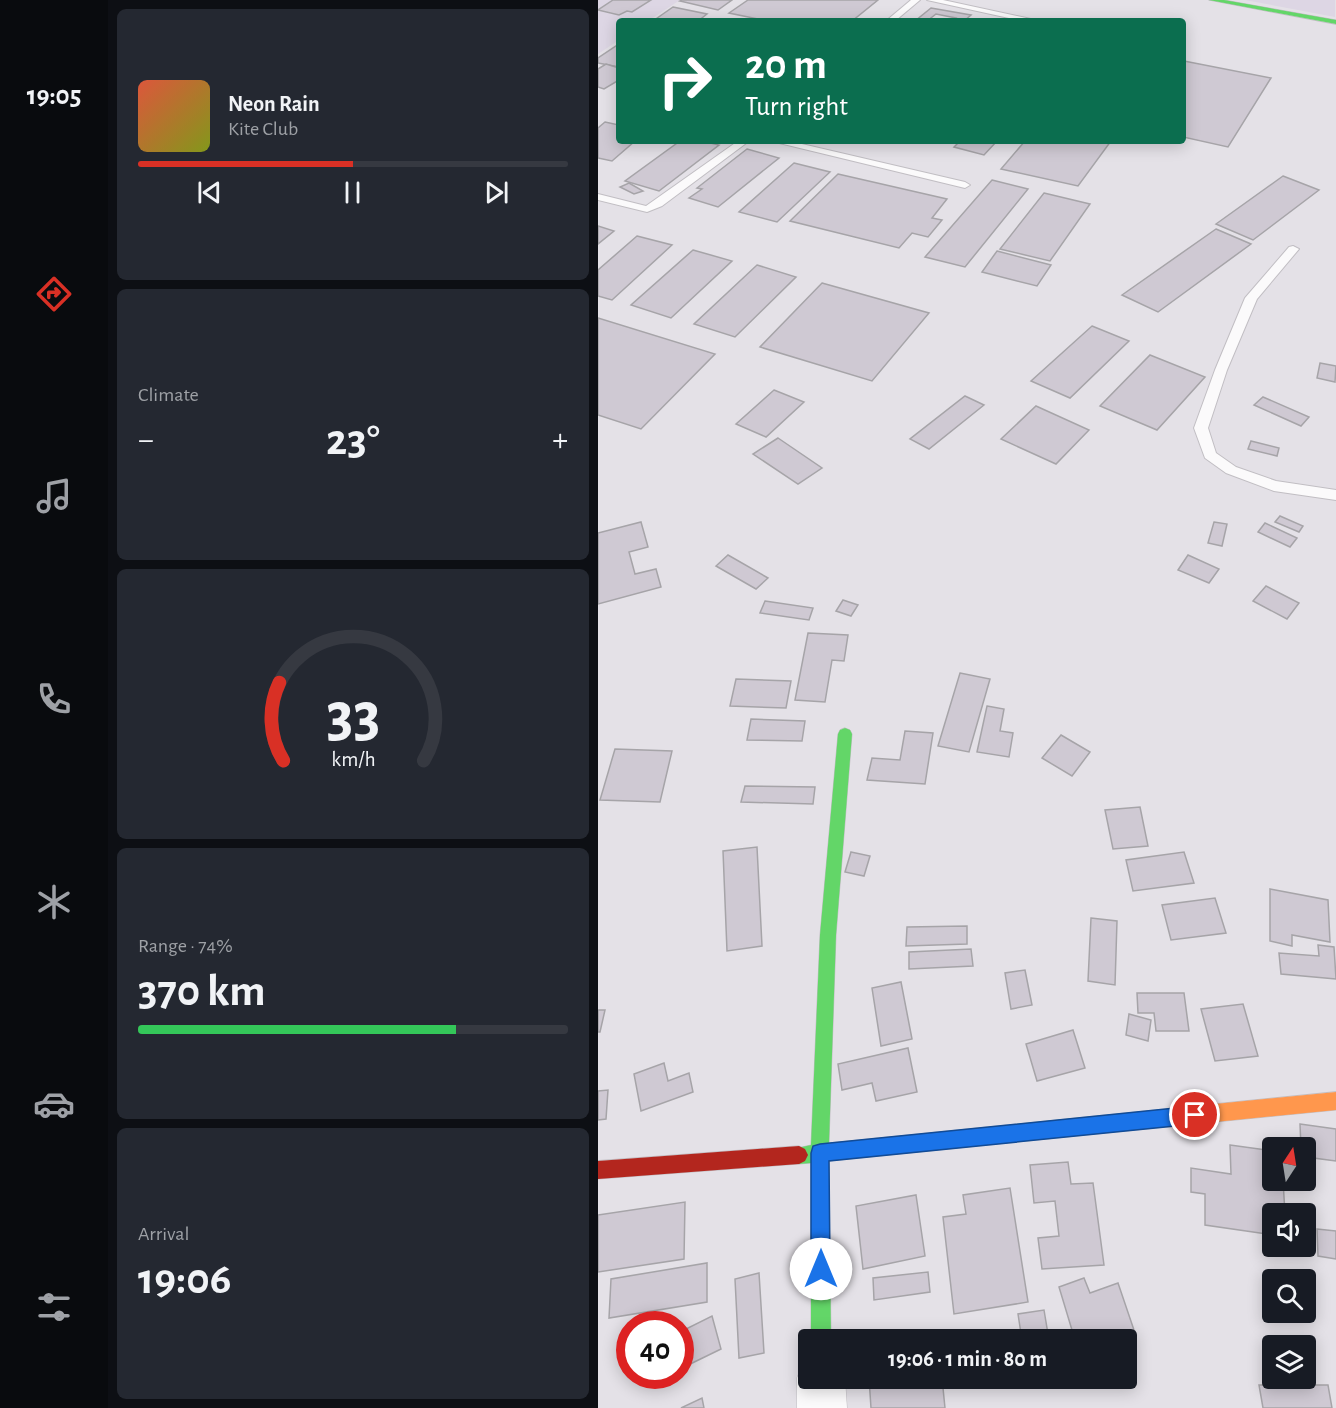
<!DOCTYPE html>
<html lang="en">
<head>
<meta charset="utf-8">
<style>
  body { margin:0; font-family:"Alegreya Sans",sans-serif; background:#242831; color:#f1f3f6; height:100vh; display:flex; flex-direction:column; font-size:22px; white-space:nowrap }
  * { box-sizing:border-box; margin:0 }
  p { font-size:20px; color:#9ea1a6 }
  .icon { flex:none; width:33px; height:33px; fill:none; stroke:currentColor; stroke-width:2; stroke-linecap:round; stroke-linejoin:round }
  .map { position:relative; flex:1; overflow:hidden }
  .sheet { display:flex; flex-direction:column; gap:9px; padding:9px; background:#0d0f14; width:490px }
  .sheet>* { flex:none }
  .guide { position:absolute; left:18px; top:18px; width:570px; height:126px; border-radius:6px; box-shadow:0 3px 15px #0003; background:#0b6e4f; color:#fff; overflow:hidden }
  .needle { width:39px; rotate:12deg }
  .controls { position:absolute; left:664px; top:1137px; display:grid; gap:12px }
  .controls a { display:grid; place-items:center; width:54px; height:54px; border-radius:6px; background:#171b24; box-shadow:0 3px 15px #0003; font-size:30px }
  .speed { position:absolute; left:18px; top:1311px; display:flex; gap:12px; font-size:30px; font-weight:700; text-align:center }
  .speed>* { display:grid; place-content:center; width:78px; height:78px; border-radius:50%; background:#171b24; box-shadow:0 3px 15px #0003; line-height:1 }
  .speed .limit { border:9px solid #d22; background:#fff; color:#111 }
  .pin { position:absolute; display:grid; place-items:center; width:51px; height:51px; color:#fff; margin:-26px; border:3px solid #fff; border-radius:50%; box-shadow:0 2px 6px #0007 }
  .me { position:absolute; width:66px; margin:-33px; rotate:0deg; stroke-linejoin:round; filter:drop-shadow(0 0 4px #0008) }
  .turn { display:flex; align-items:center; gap:21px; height:126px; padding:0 30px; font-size:27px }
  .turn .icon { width:78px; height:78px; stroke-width:2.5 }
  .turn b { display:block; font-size:42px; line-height:51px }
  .big { font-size:45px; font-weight:700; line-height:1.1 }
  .sheet .card { flex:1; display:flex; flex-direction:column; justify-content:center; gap:9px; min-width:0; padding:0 21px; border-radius:9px; background:#242831 }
  .sheet .dial { align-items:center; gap:0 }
  .dial svg { height:156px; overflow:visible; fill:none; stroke:#363941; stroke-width:7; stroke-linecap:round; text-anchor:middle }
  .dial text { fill:#f1f3f6; stroke:none }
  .song { display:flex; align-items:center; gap:18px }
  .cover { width:72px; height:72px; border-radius:9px; background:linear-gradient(135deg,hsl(10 70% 55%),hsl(70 70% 35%)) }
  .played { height:6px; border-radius:3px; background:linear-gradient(90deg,#d93025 50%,#363941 50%) }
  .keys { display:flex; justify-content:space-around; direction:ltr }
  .heat { display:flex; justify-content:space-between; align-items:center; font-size:33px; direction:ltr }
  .charge { height:9px; border-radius:4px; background:linear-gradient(90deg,#34c759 74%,#363941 0) }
  .trip { position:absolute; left:200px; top:1329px; width:339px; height:60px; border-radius:6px; background:#171b24; box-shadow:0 3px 15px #0003; font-weight:700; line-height:60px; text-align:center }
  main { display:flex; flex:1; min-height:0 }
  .dock { display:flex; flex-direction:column; width:108px; justify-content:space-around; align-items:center; background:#090b0e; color:#9ea1a6 }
  .dock .icon { width:42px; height:42px }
  .dock .on { color:#d93025 }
  .dock b { font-size:27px; color:#f1f3f6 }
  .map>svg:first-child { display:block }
  .built { fill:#ddd6e4 }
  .building { fill:#cfc9d3; stroke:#a6a4a8; stroke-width:1.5 }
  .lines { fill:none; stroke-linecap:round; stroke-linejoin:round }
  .lane-casing { stroke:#c1bec3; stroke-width:2 }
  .street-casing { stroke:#c1bec3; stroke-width:1 }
  .fast-casing { stroke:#c1bec3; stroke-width:1 }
  .slow-casing { stroke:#c1bec3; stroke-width:1 }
  .jam-casing { stroke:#c1bec3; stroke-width:1 }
  .lane { fill:#fbfafb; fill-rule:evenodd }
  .street { fill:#fbfafb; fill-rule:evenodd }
  .fast { fill:#63d668; fill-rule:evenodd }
  .slow { fill:#ff974d; fill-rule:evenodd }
  .jam { fill:#b3261e; fill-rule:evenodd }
  .route { fill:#1a73e8; stroke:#114b97; stroke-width:1.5 }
</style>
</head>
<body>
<main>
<nav class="dock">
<b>19:05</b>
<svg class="icon on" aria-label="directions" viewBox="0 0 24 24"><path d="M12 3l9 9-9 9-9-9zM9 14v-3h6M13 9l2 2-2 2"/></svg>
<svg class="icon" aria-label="music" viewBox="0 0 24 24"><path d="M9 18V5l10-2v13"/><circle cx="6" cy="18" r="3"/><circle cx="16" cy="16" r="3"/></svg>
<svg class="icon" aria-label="phone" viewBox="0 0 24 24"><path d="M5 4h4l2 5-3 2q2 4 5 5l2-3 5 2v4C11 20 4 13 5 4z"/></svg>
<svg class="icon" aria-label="climate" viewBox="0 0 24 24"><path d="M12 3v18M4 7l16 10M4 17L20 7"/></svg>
<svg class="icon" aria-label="car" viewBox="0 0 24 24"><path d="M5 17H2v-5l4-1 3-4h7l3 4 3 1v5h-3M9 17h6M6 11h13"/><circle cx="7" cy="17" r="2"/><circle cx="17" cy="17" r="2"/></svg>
<svg class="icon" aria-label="filters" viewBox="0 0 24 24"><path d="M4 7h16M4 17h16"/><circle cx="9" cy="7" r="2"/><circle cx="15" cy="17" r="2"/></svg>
</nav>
<section class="sheet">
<div class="card">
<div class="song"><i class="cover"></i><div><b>Neon Rain</b><p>Kite Club</p></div></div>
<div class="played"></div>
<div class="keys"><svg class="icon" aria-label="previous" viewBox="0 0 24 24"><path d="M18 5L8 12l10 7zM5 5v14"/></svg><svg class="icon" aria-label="pause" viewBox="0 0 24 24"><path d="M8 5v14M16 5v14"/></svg><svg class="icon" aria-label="next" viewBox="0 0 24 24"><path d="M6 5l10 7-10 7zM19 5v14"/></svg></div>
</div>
<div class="card"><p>Climate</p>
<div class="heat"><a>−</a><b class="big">23°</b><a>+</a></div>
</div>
<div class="card dial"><svg viewBox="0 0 100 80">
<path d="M14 69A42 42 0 1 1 86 69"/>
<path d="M14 69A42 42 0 0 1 12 29" stroke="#d93025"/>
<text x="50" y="56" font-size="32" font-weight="700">33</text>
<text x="50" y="72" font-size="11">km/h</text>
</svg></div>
<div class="card"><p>Range · 74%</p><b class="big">370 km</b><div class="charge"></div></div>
<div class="card"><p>Arrival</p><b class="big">19:06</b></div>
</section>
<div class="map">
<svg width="738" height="1408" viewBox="0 0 738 1408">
  <rect width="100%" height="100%" fill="#e4e1e7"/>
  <!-- built -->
  <g class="built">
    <polygon points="0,0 82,0 50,21 21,21 21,40 0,54"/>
    <polygon points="647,0 737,0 737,17"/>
  </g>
  <!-- building -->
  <g class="building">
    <polygon points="15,0 53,0 34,12 29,11 21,15 0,10"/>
    <polygon points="84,0 134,0 120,10 82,1"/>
    <polygon points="150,0 280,0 254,21 170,21 131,13"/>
    <polygon points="75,7 109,14 100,21 55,21"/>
    <polygon points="333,8 373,15 366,21 355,21 358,18 338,14 329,21 317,21"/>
    <polygon points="21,44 21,67 0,63 0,58"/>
    <polygon points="586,61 673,78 630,147 585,137"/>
    <polygon points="8,64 21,68 21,80 6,89 0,87 0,69"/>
    <polygon points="7,122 21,125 21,141 37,141 14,161 0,158 0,128"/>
    <polygon points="82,141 104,141 121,145 61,191 27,181"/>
    <polygon points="362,141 399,141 386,155 356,147"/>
    <polygon points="427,141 513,141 480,186 403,169"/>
    <polygon points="149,149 181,158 120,207 91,198 104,189 99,188"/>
    <polygon points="196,163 232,172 179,222 141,212"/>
    <polygon points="240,174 349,199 334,218 344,220 330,237 314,233 301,248 192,221"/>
    <polygon points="685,176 721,190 655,240 618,224"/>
    <polygon points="394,180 430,189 367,267 327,257"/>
    <polygon points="31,183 45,191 36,194 22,187"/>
    <polygon points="446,193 492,204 452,261 402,249"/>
    <polygon points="0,226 16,231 0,244"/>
    <polygon points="618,229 653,244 560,312 524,295"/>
    <polygon points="39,236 74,245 14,300 0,296 0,270"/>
    <polygon points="95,250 134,261 73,318 33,305"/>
    <polygon points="399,251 453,265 439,286 384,272"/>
    <polygon points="159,265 198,277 137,337 96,324"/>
    <polygon points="224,283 331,313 274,381 162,347"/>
    <polygon points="0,318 117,354 43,429 0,415"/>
    <polygon points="494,326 531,341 472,398 433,381"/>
    <polygon points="552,355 607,377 559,430 502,406"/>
    <polygon points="722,363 738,366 737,382 719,378"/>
    <polygon points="176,390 206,402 168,437 138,424"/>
    <polygon points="367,396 386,405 331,449 312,439"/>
    <polygon points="665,397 711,417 703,426 656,405"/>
    <polygon points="438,406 491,430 458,464 403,439"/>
    <polygon points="180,438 224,468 200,484 155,454"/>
    <polygon points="653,441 681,448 679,456 650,449"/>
    <polygon points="682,516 705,526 701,532 677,522"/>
    <polygon points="43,522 50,547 31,552 37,574 58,569 63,587 0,604 0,533"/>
    <polygon points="616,522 629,524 624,546 610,543"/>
    <polygon points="667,523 699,538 692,547 660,532"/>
    <polygon points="130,555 170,578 158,589 118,566"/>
    <polygon points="590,555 621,569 611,583 580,570"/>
    <polygon points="668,586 701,603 689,619 655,601"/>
    <polygon points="245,600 260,605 253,616 238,611"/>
    <polygon points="167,601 215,608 211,620 162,613"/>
    <polygon points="210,633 250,635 246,661 234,660 227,702 197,700"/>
    <polygon points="362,673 392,679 371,752 340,746"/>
    <polygon points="138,679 193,681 188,708 132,706"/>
    <polygon points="389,706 406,709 402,731 415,733 411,757 379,752"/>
    <polygon points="153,719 207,721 204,741 149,740"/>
    <polygon points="307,731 335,733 327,784 269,780 274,758 302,760"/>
    <polygon points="463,735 492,752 474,776 444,758"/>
    <polygon points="17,749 74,751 62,802 2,800"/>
    <polygon points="147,786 217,787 215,804 143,802"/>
    <polygon points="542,807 550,846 515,849 507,810"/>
    <polygon points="159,847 164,946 129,951 125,851"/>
    <polygon points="253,852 272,856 266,876 247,872"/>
    <polygon points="586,852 596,883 535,891 528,860"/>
    <polygon points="672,889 730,900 732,942 694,935 694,946 672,941"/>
    <polygon points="617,898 628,933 573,940 564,905"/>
    <polygon points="493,918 519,921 517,985 490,981"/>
    <polygon points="369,926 369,944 308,946 309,927"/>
    <polygon points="720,945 736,947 738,979 683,974 681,953 721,956"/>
    <polygon points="373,949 375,966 311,969 311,952"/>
    <polygon points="427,970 434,1005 413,1009 407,973"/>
    <polygon points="303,982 314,1039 283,1046 274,988"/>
    <polygon points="539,993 586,993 591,1031 558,1031 556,1013 540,1013"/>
    <polygon points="645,1004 660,1056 617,1061 603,1009"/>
    <polygon points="0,1010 7,1010 2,1032 0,1032"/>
    <polygon points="531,1014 553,1020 550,1041 528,1035"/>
    <polygon points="475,1030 487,1068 439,1081 428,1044"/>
    <polygon points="310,1048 319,1092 278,1101 274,1083 244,1090 240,1064"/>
    <polygon points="66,1063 70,1081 91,1073 95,1092 43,1111 36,1074"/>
    <polygon points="10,1090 8,1119 0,1120 0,1091"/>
    <polygon points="702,1124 738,1129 738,1161 708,1157 708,1148 703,1148"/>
    <polygon points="632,1145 675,1151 675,1180 685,1180 687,1214 675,1214 675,1235 607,1225 607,1194 593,1192 593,1168 633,1174"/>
    <polygon points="470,1162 473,1184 495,1183 506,1265 444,1269 440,1238 461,1236 457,1201 436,1203 432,1165"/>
    <polygon points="412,1188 430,1302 356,1314 345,1217 368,1214 365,1195"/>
    <polygon points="318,1195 327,1256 265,1269 258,1206"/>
    <polygon points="87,1202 86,1259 0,1272 0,1215"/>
    <polygon points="719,1229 738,1231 738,1259 720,1256"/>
    <polygon points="109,1263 109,1302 11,1318 13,1279"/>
    <polygon points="330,1272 332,1292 276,1300 275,1278"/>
    <polygon points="161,1273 166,1353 141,1358 137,1279"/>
    <polygon points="486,1278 492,1293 520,1283 538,1336 528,1340 477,1340 461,1287"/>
    <polygon points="446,1310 451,1340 424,1340 420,1314"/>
    <polygon points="114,1316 123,1349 82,1369 82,1332"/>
    <polygon points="271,1378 344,1378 347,1408 273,1408"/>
    <polygon points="661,1385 730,1385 734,1408 665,1408"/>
    <polygon points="104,1398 106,1408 83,1408"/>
  </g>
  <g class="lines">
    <defs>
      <g id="lane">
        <polygon points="313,0 322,0 297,21 288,21"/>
        <polygon points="329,0 345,0 442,21 425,21"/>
        <polygon points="140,141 151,141 64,206 49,212 0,200 0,194 48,206"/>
        <polygon points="173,141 191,141 367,182 372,185 367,188"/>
        <polygon points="695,246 701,249 659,299 629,370 610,428 618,453 638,467 678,481 738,490 738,500 676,491 628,473 607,458 596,428 617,370 647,298 691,247"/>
      </g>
      <polygon id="street" points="210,1359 210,1378 247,1378 249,1408 199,1408 199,1378 206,1361"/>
      <g id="fast">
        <polygon points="611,0 626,0 738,20 738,24"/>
        <polygon points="247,728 252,730 254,734 238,935 231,1143 587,1107 593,1110 596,1116 593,1122 587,1125 231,1161 233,1340 213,1340 213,1163 201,1164 195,1161 192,1155 195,1149 213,1145 222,935 240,734 242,730"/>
      </g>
      <polygon id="slow" points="738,1092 738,1110 587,1125 581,1122 578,1116 581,1110 587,1107"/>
      <polygon id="jam" points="201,1146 207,1149 210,1155 207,1161 201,1164 0,1179 0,1161"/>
    </defs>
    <!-- lane casing -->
    <use href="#lane" class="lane-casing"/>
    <!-- street casing -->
    <use href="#street" class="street-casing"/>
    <!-- fast casing -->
    <use href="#fast" class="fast-casing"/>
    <!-- slow casing -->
    <use href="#slow" class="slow-casing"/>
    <!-- jam casing -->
    <use href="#jam" class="jam-casing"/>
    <!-- lane -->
    <use href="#lane" class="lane"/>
    <!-- street -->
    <use href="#street" class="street"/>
    <!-- fast -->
    <use href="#fast" class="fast"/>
    <!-- slow -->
    <use href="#slow" class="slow"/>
    <!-- jam -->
    <use href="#jam" class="jam"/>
  </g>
  <!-- route -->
  <polygon class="route" points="597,1106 603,1109 606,1115 603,1121 597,1124 231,1161 232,1269 229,1276 223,1279 216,1276 213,1269 213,1153 215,1146 222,1144"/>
</svg>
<div class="controls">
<a><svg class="needle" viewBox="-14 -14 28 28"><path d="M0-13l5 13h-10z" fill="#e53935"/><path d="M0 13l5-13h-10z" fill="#9ea1a6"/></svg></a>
<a><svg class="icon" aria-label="sound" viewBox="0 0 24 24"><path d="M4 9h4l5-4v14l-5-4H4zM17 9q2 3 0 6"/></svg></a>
<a><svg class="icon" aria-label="search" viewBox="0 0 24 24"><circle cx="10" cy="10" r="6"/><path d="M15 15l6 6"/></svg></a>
<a><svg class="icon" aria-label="layers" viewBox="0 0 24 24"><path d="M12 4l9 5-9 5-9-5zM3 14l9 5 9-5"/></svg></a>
</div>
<div class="speed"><div class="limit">40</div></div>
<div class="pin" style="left:597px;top:1115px;background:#d93025"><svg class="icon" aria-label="arrive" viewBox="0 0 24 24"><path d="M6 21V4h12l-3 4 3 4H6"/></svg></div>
<svg class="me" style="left:223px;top:1269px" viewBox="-20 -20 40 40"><circle r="19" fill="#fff"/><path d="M0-13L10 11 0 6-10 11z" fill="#1a73e8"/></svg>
<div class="trip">19:06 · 1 min · 80 m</div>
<div class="guide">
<div class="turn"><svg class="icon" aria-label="right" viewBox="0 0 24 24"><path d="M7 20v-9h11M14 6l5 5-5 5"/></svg><div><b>20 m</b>Turn right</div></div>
</div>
</div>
</main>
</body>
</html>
